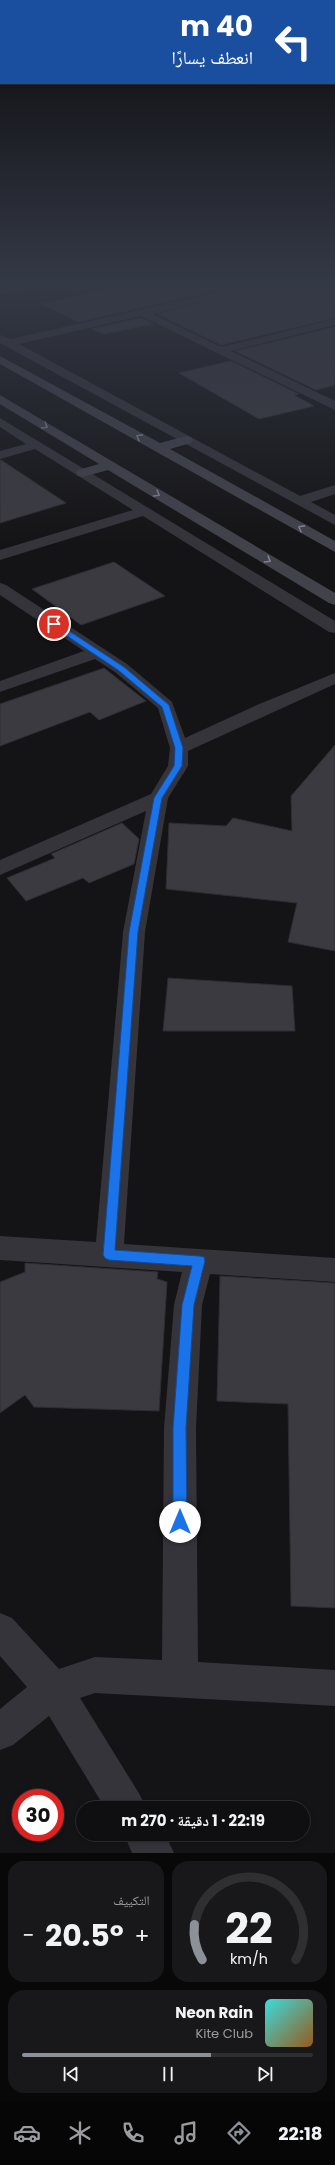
<!DOCTYPE html>
<html lang="ar">
<head>
<meta charset="utf-8">
<style>
  body { margin:0; font-family:Poppins,"Noto Naskh Arabic",sans-serif; background:#181719; color:#f1f3f6; direction:rtl; height:100vh; display:flex; flex-direction:column; font-size:15px; white-space:nowrap }
  * { box-sizing:border-box; margin:0 }
  p { font-size:13px; color:#9b9c9f }
  .icon { flex:none; width:22px; height:22px; fill:none; stroke:currentColor; stroke-width:2; stroke-linecap:round; stroke-linejoin:round }
  .map { position:relative; height:1853px; overflow:hidden; direction:ltr }
  .drawer { display:flex; flex-direction:column; gap:8px; padding:8px; background:#080809; flex:1 }
  .drawer>* { flex:none }
  .banner { position:absolute; left:0px; top:0px; width:335px; height:84px; box-shadow:0 2px 6px #0003,0 0 0 1px #2f2e30; direction:rtl; background:#1a4fa0; color:#fff; overflow:hidden }
  .speed { position:absolute; left:12px; top:1789px; display:flex; gap:8px; font-size:20px; font-weight:700; text-align:center }
  .speed>* { display:grid; place-content:center; width:52px; height:52px; border-radius:50%; background:#0f0e10; box-shadow:0 2px 6px #0003,0 0 0 1px #2f2e30; line-height:1 }
  .speed .limit { border:6px solid #d22; background:#fff; color:#111 }
  .pin { position:absolute; display:grid; place-items:center; width:34px; height:34px; color:#fff; margin:-17px; border:2px solid #fff; border-radius:50%; box-shadow:0 1px 4px #0007 }
  .me { position:absolute; width:44px; margin:-22px; rotate:0deg; stroke-linejoin:round; filter:drop-shadow(0 0 3px #0008) }
  .turn { display:flex; align-items:center; gap:14px; height:84px; padding:0 16px; font-size:18px }
  .turn .icon { width:52px; height:52px; stroke-width:2.5 }
  .turn b { display:block; font-size:28px; line-height:34px }
  .big { font-size:30px; font-weight:700; line-height:1.1 }
  .drawer .widget { flex:1; display:flex; flex-direction:column; justify-content:center; gap:6px; min-width:0; padding:0 14px; border-radius:16px; background:#181719 }
  .drawer .dial { align-items:center; gap:0 }
  .dial svg { height:104px; overflow:visible; fill:none; stroke:#2f2e30; stroke-width:7; stroke-linecap:round; text-anchor:middle }
  .dial text { fill:#f1f3f6; stroke:none }
  .song { display:flex; align-items:center; gap:12px }
  .cover { width:48px; height:48px; border-radius:6px; background:linear-gradient(135deg,hsl(180 70% 55%),hsl(30 70% 35%)) }
  .played { height:4px; border-radius:2px; background:linear-gradient(90deg,#8c9099 65%,#2f2e30 65%) }
  .keys { display:flex; justify-content:space-around; direction:ltr }
  .heat { display:flex; justify-content:space-between; align-items:center; font-size:22px; direction:ltr }
  .drawer .tiles { flex:1; display:grid; gap:8px; grid-template-columns:1fr 1fr }
  .widget:last-child { grid-column:span 2 }
  .trip { position:absolute; left:76px; top:1801px; width:234px; height:40px; border-radius:20px; background:#0f0e10; box-shadow:0 2px 6px #0003,0 0 0 1px #2f2e30; font-weight:700; line-height:40px; text-align:center; direction:rtl }
  .dock { display:flex; height:64px; justify-content:space-around; align-items:center; background:#060606; color:#9b9c9f }
  .dock .icon { width:28px; height:28px }
  .dock .on { color:#8c9099 }
  .dock b { font-size:18px; color:#f1f3f6 }
  .map>svg:first-child { display:block }
  .building { fill:#3b3a41; stroke:#2e2d32 }
  .lines { fill:none; stroke-linecap:round; stroke-linejoin:round }
  .street { fill:#35343b; fill-rule:evenodd }
  .secondary { fill:#42424b; fill-rule:evenodd }
  .oneway { stroke:#818291 }
  .route { fill:#1a73e8; stroke:#114b97 }
</style>
</head>
<body>
<div class="map">
<svg width="335" height="1853" viewBox="0 0 335 1853">
  <rect width="100%" height="100%" fill="#141315"/>
  <!-- building -->
  <g class="building">
    <polygon points="126,285 241,285 79,322 41,304"/>
    <polygon points="270,285 335,285 335,318 221,345 157,314"/>
    <polygon points="141,318 154,324 104,334 92,329"/>
    <polygon points="335,327 335,385 316,390 235,351"/>
    <polygon points="231,361 299,394 294,395 314,406 259,419 179,373"/>
    <polygon points="0,460 1,460 66,503 0,523"/>
    <polygon points="114,562 165,596 81,625 32,589"/>
    <polygon points="104,668 146,701 99,720 90,712 0,746 0,704"/>
    <polygon points="335,745 335,951 288,942 297,903 166,889 169,823 226,826 233,818 292,831 291,796"/>
    <polygon points="122,823 139,839 134,864 89,883 83,878 26,901 7,878 55,858 51,854"/>
    <polygon points="168,978 292,986 295,1031 163,1031"/>
    <polygon points="25,1263 158,1272 157,1279 167,1282 159,1411 34,1407 25,1395 0,1413 0,1282 25,1272"/>
    <polygon points="220,1276 335,1283 335,1608 291,1606 288,1404 217,1401"/>
  </g>
  <g class="lines">
    <!-- street -->
    <g class="street">
      <polygon points="16,285 36,285 0,295 0,289"/>
      <polygon points="249,285 269,285 153,314 221,347 335,319 335,325 231,351 335,401 335,410 141,316 19,344 300,496 335,485 335,494 311,502 335,515 335,525 0,343 0,335 11,339"/>
      <polygon points="0,418 335,621 335,633 329,632 143,516 0,560 0,550 133,510 35,449 0,459 0,451 26,444 0,427"/>
      <polygon points="0,583 6,585 127,664 172,702 185,738 257,705 335,673 335,684 188,751 188,766 168,798 145,932 124,1244 335,1258 335,1282 210,1274 202,1305 196,1428 198,1662 335,1670 335,1706 95,1693 80,1698 140,1795 146,1808 105,1808 49,1716 13,1745 0,1750 0,1709 27,1687 0,1656 0,1613 12,1618 59,1669 95,1657 162,1660 164,1428 174,1305 182,1272 0,1260 0,1236 96,1242 123,932 146,811 0,875 0,860 151,794 168,766 170,748 158,708 115,672 95,659 0,692 0,681 84,651 0,595"/>
      <polygon points="124,1834 165,1834 174,1853 132,1853"/>
    </g>
    <!-- secondary -->
    <g class="secondary">
      <polygon points="0,356 160,443 186,436 191,437 193,440 191,443 170,449 335,541 335,552 0,364"/>
      <polygon points="0,395 335,593 335,605 329,603 108,470 83,477 78,476 76,473 78,470 99,464 0,404"/>
    </g>
  </g>
  <!-- one-way arrows -->
  <defs><path id="oneway-chevron" d="M-2-3.5L2.5 0L-2 3.5" fill="none" stroke-width="1.6" stroke-linecap="round" stroke-linejoin="round"/></defs>
  <g class="oneway">
    <use href="#oneway-chevron" transform="translate(45 426) rotate(31)"/>
    <use href="#oneway-chevron" transform="translate(139 437) rotate(-151)"/>
    <use href="#oneway-chevron" transform="translate(157 494) rotate(31)"/>
    <use href="#oneway-chevron" transform="translate(301 528) rotate(-151)"/>
    <use href="#oneway-chevron" transform="translate(268 560) rotate(31)"/>
  </g>
  <!-- sky -->
  <linearGradient id="sky" x2="0" y2="1"><stop stop-color="#0b0a0c"/><stop offset="0.52" stop-color="#343946"/><stop offset="1" stop-color="#343946" stop-opacity="0"/></linearGradient>
  <rect width="335" height="545" fill="url(#sky)"/>
  <!-- route -->
  <polygon class="route" points="52,623 57,623 124,667 169,705 183,748 182,766 162,798 138,932 115,1250 199,1256 204,1257 205,1261 194,1305 186,1428 187,1522 185,1527 180,1529 175,1527 173,1522 173,1428 182,1305 192,1266 109,1260 105,1258 103,1255 129,932 154,798 174,766 175,748 162,707 118,670 52,626"/>
</svg>
<div class="speed"><div class="limit">30</div></div>
<div class="pin" style="left:54px;top:624px;background:#d93025"><svg class="icon" aria-label="arrive" viewBox="0 0 24 24"><path d="M6 21V4h12l-3 4 3 4H6"/></svg></div>
<svg class="me" style="left:180px;top:1522px" viewBox="-20 -20 40 40"><circle r="19" fill="#fff"/><path d="M0-13L10 11 0 6-10 11z" fill="#1a73e8"/></svg>
<div class="trip">22:19 · 1 دقيقة · 270 m</div>
<div class="banner">
<div class="turn"><svg class="icon" aria-label="left" viewBox="0 0 24 24"><path d="M17 20v-9H6M10 6l-5 5 5 5"/></svg><div><b>40 m</b>انعطف يسارًا</div></div>
</div>
</div>
<section class="drawer">
<div class="tiles">
<div class="widget dial"><svg viewBox="0 0 100 80">
<path d="M14 69A42 42 0 1 1 86 69"/>
<path d="M14 69A42 42 0 0 1 8 42" stroke="#8c9099"/>
<text x="50" y="56" font-size="32" font-weight="700">22</text>
<text x="50" y="72" font-size="11">km/h</text>
</svg></div>
<div class="widget"><p>التكييف</p>
<div class="heat"><a>−</a><b class="big">20.5°</b><a>+</a></div>
</div>
<div class="widget">
<div class="song"><i class="cover"></i><div><b>Neon Rain</b><p>Kite Club</p></div></div>
<div class="played"></div>
<div class="keys"><svg class="icon" aria-label="previous" viewBox="0 0 24 24"><path d="M18 5L8 12l10 7zM5 5v14"/></svg><svg class="icon" aria-label="pause" viewBox="0 0 24 24"><path d="M8 5v14M16 5v14"/></svg><svg class="icon" aria-label="next" viewBox="0 0 24 24"><path d="M6 5l10 7-10 7zM19 5v14"/></svg></div>
</div>
</div>
</section>
<nav class="dock">
<b>22:18</b>
<svg class="icon on" aria-label="directions" viewBox="0 0 24 24"><path d="M12 3l9 9-9 9-9-9zM9 14v-3h6M13 9l2 2-2 2"/></svg>
<svg class="icon" aria-label="music" viewBox="0 0 24 24"><path d="M9 18V5l10-2v13"/><circle cx="6" cy="18" r="3"/><circle cx="16" cy="16" r="3"/></svg>
<svg class="icon" aria-label="phone" viewBox="0 0 24 24"><path d="M5 4h4l2 5-3 2q2 4 5 5l2-3 5 2v4C11 20 4 13 5 4z"/></svg>
<svg class="icon" aria-label="climate" viewBox="0 0 24 24"><path d="M12 3v18M4 7l16 10M4 17L20 7"/></svg>
<svg class="icon" aria-label="car" viewBox="0 0 24 24"><path d="M5 17H2v-5l4-1 3-4h7l3 4 3 1v5h-3M9 17h6M6 11h13"/><circle cx="7" cy="17" r="2"/><circle cx="17" cy="17" r="2"/></svg>
</nav>
</body>
</html>
